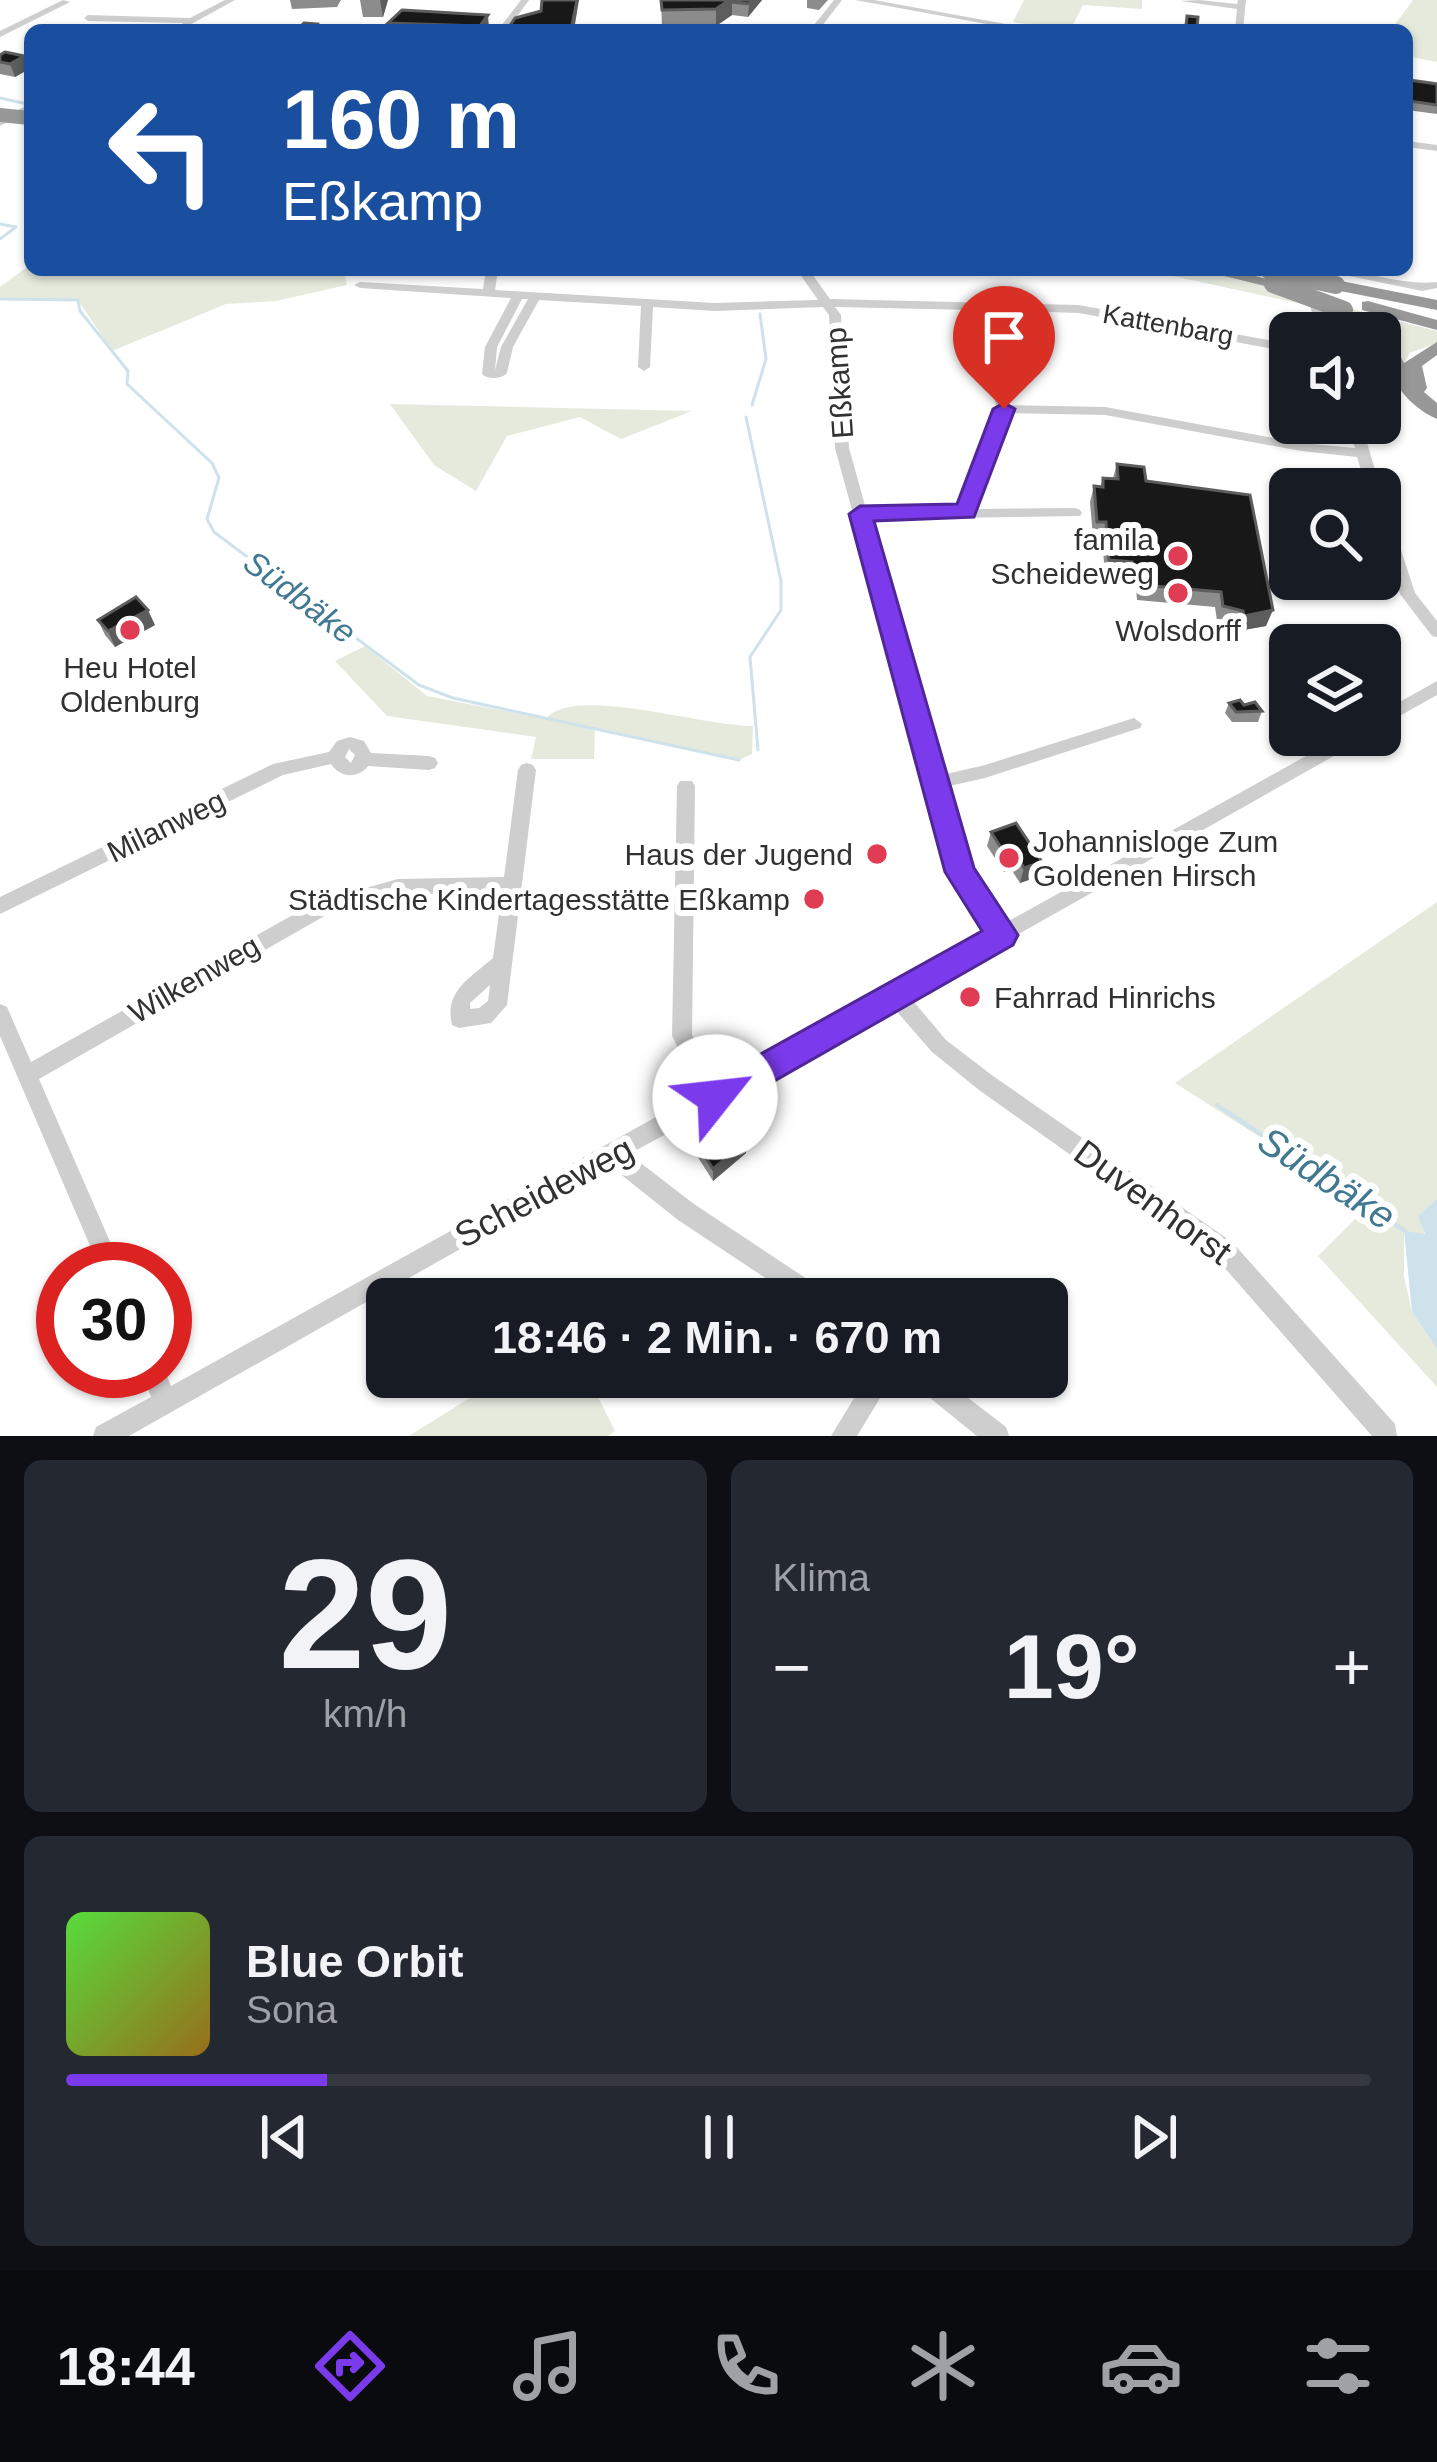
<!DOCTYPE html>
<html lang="de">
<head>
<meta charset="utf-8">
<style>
  body { margin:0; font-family:Helvetica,sans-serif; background:#242831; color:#f1f3f6; height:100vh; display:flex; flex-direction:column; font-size:45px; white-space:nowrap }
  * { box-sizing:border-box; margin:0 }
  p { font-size:39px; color:#9ea1a6 }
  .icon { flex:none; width:66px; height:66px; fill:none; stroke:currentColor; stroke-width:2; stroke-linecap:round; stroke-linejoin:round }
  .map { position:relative; height:1436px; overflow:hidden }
  .drawer { display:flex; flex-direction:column; gap:24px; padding:24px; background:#0d0f14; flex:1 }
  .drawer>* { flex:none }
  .top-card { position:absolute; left:24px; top:24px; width:1389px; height:252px; border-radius:18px; box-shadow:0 3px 9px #0004; background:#1a4fa0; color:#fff; overflow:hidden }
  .buttons { position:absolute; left:1269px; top:312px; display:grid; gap:24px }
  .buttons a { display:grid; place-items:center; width:132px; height:132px; border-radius:18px; background:#171b24; box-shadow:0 3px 9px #0004; font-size:60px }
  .speed { position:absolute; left:36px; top:1242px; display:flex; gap:24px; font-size:60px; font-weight:700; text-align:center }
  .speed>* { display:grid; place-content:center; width:156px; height:156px; border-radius:50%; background:#171b24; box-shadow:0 3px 9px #0004; line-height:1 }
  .speed .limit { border:18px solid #d22; background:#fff; color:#111 }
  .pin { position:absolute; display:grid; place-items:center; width:102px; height:102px; color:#fff; margin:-123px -51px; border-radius:50% 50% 50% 0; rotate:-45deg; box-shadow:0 0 12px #0007 }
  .pin .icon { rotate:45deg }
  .me { position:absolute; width:132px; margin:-66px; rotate:61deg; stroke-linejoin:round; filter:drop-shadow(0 0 9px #0008) }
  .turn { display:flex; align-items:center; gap:42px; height:252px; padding:0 60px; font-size:54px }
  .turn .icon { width:156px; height:156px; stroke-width:2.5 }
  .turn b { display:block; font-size:84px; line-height:102px }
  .big { font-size:90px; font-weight:600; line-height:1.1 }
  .drawer .widget { flex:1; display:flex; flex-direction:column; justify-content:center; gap:18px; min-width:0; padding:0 42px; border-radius:18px; background:#242831 }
  .drawer .dial { align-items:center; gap:0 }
  .dial b { font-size:156px; line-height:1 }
  .song { display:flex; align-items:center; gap:36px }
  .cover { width:144px; height:144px; border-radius:18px; background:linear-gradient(135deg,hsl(110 70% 55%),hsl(40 70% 35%)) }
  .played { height:12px; border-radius:6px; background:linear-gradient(90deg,#7c3aed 20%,#363941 20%) }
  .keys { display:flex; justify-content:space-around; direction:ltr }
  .heat { display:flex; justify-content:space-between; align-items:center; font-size:66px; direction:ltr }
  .drawer .tiles { flex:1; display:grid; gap:24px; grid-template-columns:1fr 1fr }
  .widget:last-child { grid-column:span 2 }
  .trip { position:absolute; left:366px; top:1278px; width:702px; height:120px; border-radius:18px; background:#171b24; box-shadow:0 3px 9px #0004; font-weight:600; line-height:120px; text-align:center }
  .tabs { display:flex; height:192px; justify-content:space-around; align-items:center; background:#090b0e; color:#9ea1a6 }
  .tabs .icon { width:84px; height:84px }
  .tabs .on { color:#7c3aed }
  .tabs b { font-size:54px; color:#f1f3f6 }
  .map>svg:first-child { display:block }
  .green { fill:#e5eadd }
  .water { fill:#cee2ec }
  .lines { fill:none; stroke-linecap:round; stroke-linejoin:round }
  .stream-far1 { stroke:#cee2ec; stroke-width:3 }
  .stream { stroke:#cee2ec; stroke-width:4.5 }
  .minor { fill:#cecece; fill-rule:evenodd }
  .highway { fill:#989898; fill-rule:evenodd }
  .highway-bridge-far1 { stroke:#989898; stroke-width:14 }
  .highway-bridge { stroke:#989898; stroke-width:18 }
  .wall { fill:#8c8c8c }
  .shaded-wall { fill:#5d5d5d }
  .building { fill:#181818; stroke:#5d5d5d; stroke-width:3 }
  .route { fill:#7c3aed; stroke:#51269a; stroke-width:3 }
  .poi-dot { fill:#e03c54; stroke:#fff; stroke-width:4.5 }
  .labels { text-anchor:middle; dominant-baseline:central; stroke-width:12; stroke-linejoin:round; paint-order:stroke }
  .far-street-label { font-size:27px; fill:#313131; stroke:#fff }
  .street-label { font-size:30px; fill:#313131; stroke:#fff }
  .poi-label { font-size:30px; fill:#313131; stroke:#fff; text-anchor:end }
  .water-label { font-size:33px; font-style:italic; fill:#417892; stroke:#fff }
  .near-street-label { font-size:36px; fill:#313131; stroke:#fff }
  .near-water-label { font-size:39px; font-style:italic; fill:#417892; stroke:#fff }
</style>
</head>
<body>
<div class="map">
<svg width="1437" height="1436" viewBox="0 0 1437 1436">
  <rect width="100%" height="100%" fill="#fff"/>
  <!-- green -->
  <g class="green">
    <polygon points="1024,0 1142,0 1142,9 1083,5 1070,30 1013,22"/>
    <polygon points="1413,0 1437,0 1437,62 1407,56 1407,30 1391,30"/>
    <polygon points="30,265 30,270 344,270 347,285 276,301 226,304 112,351 78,300 0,299 0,287"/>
    <polygon points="1145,270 1303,270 1316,308 1352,319 1368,333 1325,333 1316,307"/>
    <polygon points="1348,308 1437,331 1437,343 1410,353 1402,367 1387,334"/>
    <polygon points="390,404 692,411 621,439 580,417 507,436 476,491 434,465"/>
    <path d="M365 646 427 696 546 719C571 684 705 727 753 726L752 754 739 760 595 728 594 759H531L536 737 387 716 335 661Z"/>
    <polygon points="1437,902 1437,1199 1419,1216 1425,1235 1404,1232 1404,1276 1412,1312 1437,1349 1437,1387 1318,1256 1368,1206 1175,1083"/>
    <polygon points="503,1377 588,1377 615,1431 608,1436 409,1436"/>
  </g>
  <!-- water -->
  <polygon class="water" points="1437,1199 1437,1349 1412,1312 1404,1231 1425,1234 1418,1216"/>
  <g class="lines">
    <!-- stream-far1 -->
    <g class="stream-far1">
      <polyline points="0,98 27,104"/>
      <polyline points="0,224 16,227 0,239"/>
      <polyline points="0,299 78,300 80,311 128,371 127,384 212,463 219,478 207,519 214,532 419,685 453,698 739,760"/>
      <polyline points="752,405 766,359 760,314"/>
      <polyline points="746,417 781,581 781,610 750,657 758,750"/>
    </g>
    <!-- stream -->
    <polyline class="stream" points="1217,1105 1405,1231"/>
    <!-- minor -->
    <g class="minor">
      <polygon points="63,0 70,2 0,37 0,31"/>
      <polygon points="225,0 235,0 186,27 182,23 88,21 84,18 88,15 190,18"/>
      <polygon points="521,0 529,0 507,30 498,30"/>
      <polygon points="834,0 842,0 819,30 810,30"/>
      <polygon points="855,0 874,0 1038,30 1019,30"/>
      <polygon points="1199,0 1237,4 1238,0 1246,0 1243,30 1235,30 1237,9 1180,1"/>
      <polygon points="1407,78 1437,82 1437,88 1407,84"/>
      <polygon points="30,104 30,111 0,126 0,119"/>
      <polygon points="1407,141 1437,145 1437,151 1407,147"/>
      <path d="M486 270H498L495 290 714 303 818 300 797 270H809L830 299 1079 305 1290 344V352L1079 313 984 310 1009 405 1105 407 1301 443 1355 448 1347 423H1361L1381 489 1380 490 1367 489 1357 457 1301 451 1105 415 1009 413 974 509 1075 508 1080 510 1082 513 1080 516 869 519 942 775 985 765 1134 718 1142 724 1140 728 985 778 945 787 968 870 1005 923 1344 735H1366L1364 739 909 996 946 1040 993 1076 1232 1242 1395 1424 1397 1436H1372L1216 1258 979 1090 932 1052 892 1006 724 1100 722 1104 629 1154 694 1204 825 1291 829 1299H797L678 1220 609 1165 129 1436H93L96 1427 151 1397 141 1371H165L171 1386 701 1092 672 1036 677 786 680 781H692L695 786 692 1035 718 1082 989 932 951 872 835 448 829 315 823 307 714 311 653 307 650 367 644 371 638 367 641 306 539 300 513 347 507 373C502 379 487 380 482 374L485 347 511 298 360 288 354 285 360 282 483 289ZM522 299H528L501 347 495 370 497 347ZM835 307 972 310 997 409 960 509H866L849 448 841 315Z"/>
      <path d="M1329 270C1365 270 1402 286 1437 282V288L1422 291 1335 273Z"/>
      <polygon points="1310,284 1316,288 1331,333 1319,333 1304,288"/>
      <polygon points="1380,502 1387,507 1415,593 1437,621 1437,637 1432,636 1400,594 1380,529"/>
      <polygon points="1437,681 1437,695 1380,727 1380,713"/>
      <path d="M350 737 364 741 371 753 429 756 435 758 438 763 435 768 429 770 368 766C358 779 340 778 331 764L283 775 0 914V897L273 764 329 752 337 741ZM349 749 355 755 351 763 345 757Z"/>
      <path d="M527 763 533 765 536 770 507 1005 491 1023 459 1028 452 1025C444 991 470 978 493 958L502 892 398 895 328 914 39 1079 122 1269H100L0 1036V1004L7 1007 31 1062 316 902 398 879 504 877 518 770 521 765ZM490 985 488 1001 479 1008 470 1009V1003Z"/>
      <polygon points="867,1377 893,1377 857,1436 831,1436"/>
      <polygon points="910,1377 941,1377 1006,1427 1009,1436 977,1436 914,1385"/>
    </g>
    <!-- highway -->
    <g class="highway">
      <polygon points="1200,270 1233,270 1281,283 1273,288"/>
      <polygon points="1336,280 1437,300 1437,310 1330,289 1328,285"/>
      <polygon points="1368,301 1437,320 1437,330 1362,310 1362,302"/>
      <path d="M1380 329 1386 330 1404 363 1437 342V355L1422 366 1427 388 1424 392 1437 403V419C1404 405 1380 368 1380 333H1372Z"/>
    </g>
    <!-- highway-bridge-far1 -->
    <polyline class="highway-bridge-far1" points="0,115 29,118"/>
    <!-- highway-bridge -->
    <g class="highway-bridge">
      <polyline points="1270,271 1336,285"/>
      <polyline points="1273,284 1344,310"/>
    </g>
  </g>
  <!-- wall -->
  <g class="wall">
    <polygon points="290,0 341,0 337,7 292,9"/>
    <polygon points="360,0 388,0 383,17 363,17"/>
    <polygon points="661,0 732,0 732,15 716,26 662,27"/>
    <polygon points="762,0 748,17 732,15 732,2"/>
    <polygon points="807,0 828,0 819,10 807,8"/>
    <polygon points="488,15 488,30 389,30 388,23"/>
    <polygon points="509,27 574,30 509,30"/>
    <polygon points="0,55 29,69 15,77 0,74"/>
    <polygon points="1409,80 1437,84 1437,114 1407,110"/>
    <polygon points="1117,464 1146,481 1266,626 1238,631 1237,626 1217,621 1215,607 1137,600 1136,588 1128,587 1127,577 1105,575 1102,538 1093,537 1090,502 1094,486 1100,487 1103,478 1113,478"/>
    <polygon points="98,620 155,625 115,647 105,635"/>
    <polygon points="1229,703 1244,705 1262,711 1258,722 1232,722 1225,713"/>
    <polygon points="991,832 1037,877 1020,883 1011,869 1004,872 987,846"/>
    <polygon points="687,1127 720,1136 746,1153 713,1181 687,1140"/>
  </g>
  <!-- shaded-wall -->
  <g class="shaded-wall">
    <polygon points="380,0 388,0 383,17"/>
    <polygon points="577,0 579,0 574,30 571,30"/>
    <polygon points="729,0 732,0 732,15 716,26 716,9"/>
    <polygon points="752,0 762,0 748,17 749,4"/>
    <polygon points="488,15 489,28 488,30 480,30 480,26"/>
    <polygon points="24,56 29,69 15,77 10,64"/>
    <polygon points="148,610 155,625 115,647 108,631"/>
    <polygon points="1273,610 1266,626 1238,631 1244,616"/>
    <polygon points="1015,854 1011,869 1004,872 1007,857"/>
    <polygon points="1042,862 1037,877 1020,883 1024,868"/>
    <polygon points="747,1140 746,1153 713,1181 713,1169"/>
  </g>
  <!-- building -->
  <g class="building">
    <polygon points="542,0 577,0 571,30 509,27 515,18 541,11"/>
    <polygon points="661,0 729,0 716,9 662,10"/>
    <polygon points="734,0 752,0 749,4 732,2"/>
    <polygon points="402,10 488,15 480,26 388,23"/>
    <polygon points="1187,16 1198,17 1197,28 1186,26"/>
    <polygon points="304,23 317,24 312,30 297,30"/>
    <polygon points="5,52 24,56 10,64 0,62 0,55"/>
    <polygon points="1409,80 1437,84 1437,105 1409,101"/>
    <polygon points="1117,464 1144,467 1146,481 1250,495 1273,610 1244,616 1243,611 1223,606 1221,592 1142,585 1141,573 1133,572 1132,562 1109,560 1106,522 1097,522 1094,486 1103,487 1103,478 1118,479"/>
    <polygon points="136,597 148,610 108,631 98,620"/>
    <polygon points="1240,700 1244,705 1255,702 1262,711 1236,712 1229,703"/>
    <polygon points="1016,823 1042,862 1024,868 1015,854 1007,857 991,832"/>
    <polygon points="706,1115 720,1136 737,1126 747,1140 713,1169 687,1127"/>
  </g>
  <!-- route -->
  <polygon class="route" points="1004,403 1015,409 974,517 874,521 974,868 1018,935 1013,945 727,1108 715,1113 703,1108 698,1097 703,1086 982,931 945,872 849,514 860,506 957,504 993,409"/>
  <!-- markers -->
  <g class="poi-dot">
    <circle cx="1178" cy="556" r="12"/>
    <circle cx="1178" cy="593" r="12"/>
    <circle cx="130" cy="630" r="12"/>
    <circle cx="877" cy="854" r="12"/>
    <circle cx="1009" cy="858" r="12"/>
    <circle cx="814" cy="899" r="12"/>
    <circle cx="970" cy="997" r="12"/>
  </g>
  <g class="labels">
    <!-- far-street labels -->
    <g class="far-street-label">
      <text transform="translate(1168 325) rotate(10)">Kattenbarg</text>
    </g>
    <!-- street labels -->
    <g class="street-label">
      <text transform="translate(839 383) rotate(-94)">Eßkamp</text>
      <text transform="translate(166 826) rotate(-26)">Milanweg</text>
      <text transform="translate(194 979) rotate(-30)">Wilkenweg</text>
    </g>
    <!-- poi labels -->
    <g class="poi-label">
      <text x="1154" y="539">famila<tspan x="1154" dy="34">Scheideweg</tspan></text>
      <text x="1178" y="630" text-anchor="middle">Wolsdorff</text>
      <text x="130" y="667" text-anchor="middle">Heu Hotel<tspan x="130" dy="34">Oldenburg</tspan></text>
      <text x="1033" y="841" text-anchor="start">Johannisloge Zum<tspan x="1033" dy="34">Goldenen Hirsch</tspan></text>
      <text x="853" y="854">Haus der Jugend</text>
      <text x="790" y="899">Städtische Kindertagesstätte Eßkamp</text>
      <text x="994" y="997" text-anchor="start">Fahrrad Hinrichs</text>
    </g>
    <!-- water labels -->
    <g class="water-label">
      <text transform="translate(300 597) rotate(37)">Südbäke</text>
    </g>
    <!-- near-street labels -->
    <g class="near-street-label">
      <text transform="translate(544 1192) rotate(-28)">Scheideweg</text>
      <text transform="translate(1153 1202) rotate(36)">Duvenhorst</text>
    </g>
    <!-- near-water labels -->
    <g class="near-water-label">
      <text transform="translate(1327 1178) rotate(33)">Südbäke</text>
    </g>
  </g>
</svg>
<div class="buttons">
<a><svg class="icon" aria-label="sound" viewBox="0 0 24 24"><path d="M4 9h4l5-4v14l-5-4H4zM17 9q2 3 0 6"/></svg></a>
<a><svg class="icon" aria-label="search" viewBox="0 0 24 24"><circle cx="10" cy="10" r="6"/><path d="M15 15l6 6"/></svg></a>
<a><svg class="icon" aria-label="layers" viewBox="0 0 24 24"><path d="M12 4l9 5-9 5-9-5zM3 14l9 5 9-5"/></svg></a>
</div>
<div class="speed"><div class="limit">30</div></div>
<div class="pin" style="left:1004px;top:409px;background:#d93025"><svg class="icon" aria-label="arrive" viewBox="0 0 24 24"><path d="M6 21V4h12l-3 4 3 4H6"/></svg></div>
<svg class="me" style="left:715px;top:1097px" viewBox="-20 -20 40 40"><circle r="19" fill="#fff"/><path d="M0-13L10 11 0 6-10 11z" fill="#7c3aed"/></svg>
<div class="trip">18:46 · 2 Min. · 670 m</div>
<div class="top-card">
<div class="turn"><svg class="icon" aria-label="left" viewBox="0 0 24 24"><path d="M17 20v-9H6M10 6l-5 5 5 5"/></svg><div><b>160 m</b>Eßkamp</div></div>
</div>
</div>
<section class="drawer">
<div class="tiles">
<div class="widget dial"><b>29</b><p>km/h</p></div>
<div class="widget"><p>Klima</p>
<div class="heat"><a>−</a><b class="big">19°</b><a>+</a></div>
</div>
<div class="widget">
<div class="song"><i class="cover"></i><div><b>Blue Orbit</b><p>Sona</p></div></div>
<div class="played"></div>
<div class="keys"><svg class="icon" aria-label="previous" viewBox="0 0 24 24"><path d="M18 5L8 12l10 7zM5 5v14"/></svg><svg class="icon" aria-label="pause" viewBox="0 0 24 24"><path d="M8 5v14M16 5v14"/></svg><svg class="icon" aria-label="next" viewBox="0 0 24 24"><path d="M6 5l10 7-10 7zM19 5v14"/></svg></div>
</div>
</div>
</section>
<nav class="tabs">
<b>18:44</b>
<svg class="icon on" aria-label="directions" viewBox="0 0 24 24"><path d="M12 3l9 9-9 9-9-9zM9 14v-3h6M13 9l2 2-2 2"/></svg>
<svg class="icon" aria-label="music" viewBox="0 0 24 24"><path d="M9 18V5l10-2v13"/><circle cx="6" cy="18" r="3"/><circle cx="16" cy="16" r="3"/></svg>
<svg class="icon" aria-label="phone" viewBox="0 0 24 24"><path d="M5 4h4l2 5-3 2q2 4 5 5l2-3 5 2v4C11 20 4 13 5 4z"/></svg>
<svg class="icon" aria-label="climate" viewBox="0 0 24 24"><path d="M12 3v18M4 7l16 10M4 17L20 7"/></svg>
<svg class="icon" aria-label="car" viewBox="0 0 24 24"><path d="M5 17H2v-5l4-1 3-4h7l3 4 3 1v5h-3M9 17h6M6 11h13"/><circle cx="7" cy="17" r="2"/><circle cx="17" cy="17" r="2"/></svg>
<svg class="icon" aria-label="filters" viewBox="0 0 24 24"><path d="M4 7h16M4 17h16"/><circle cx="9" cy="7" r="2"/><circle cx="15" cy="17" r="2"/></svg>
</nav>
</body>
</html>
